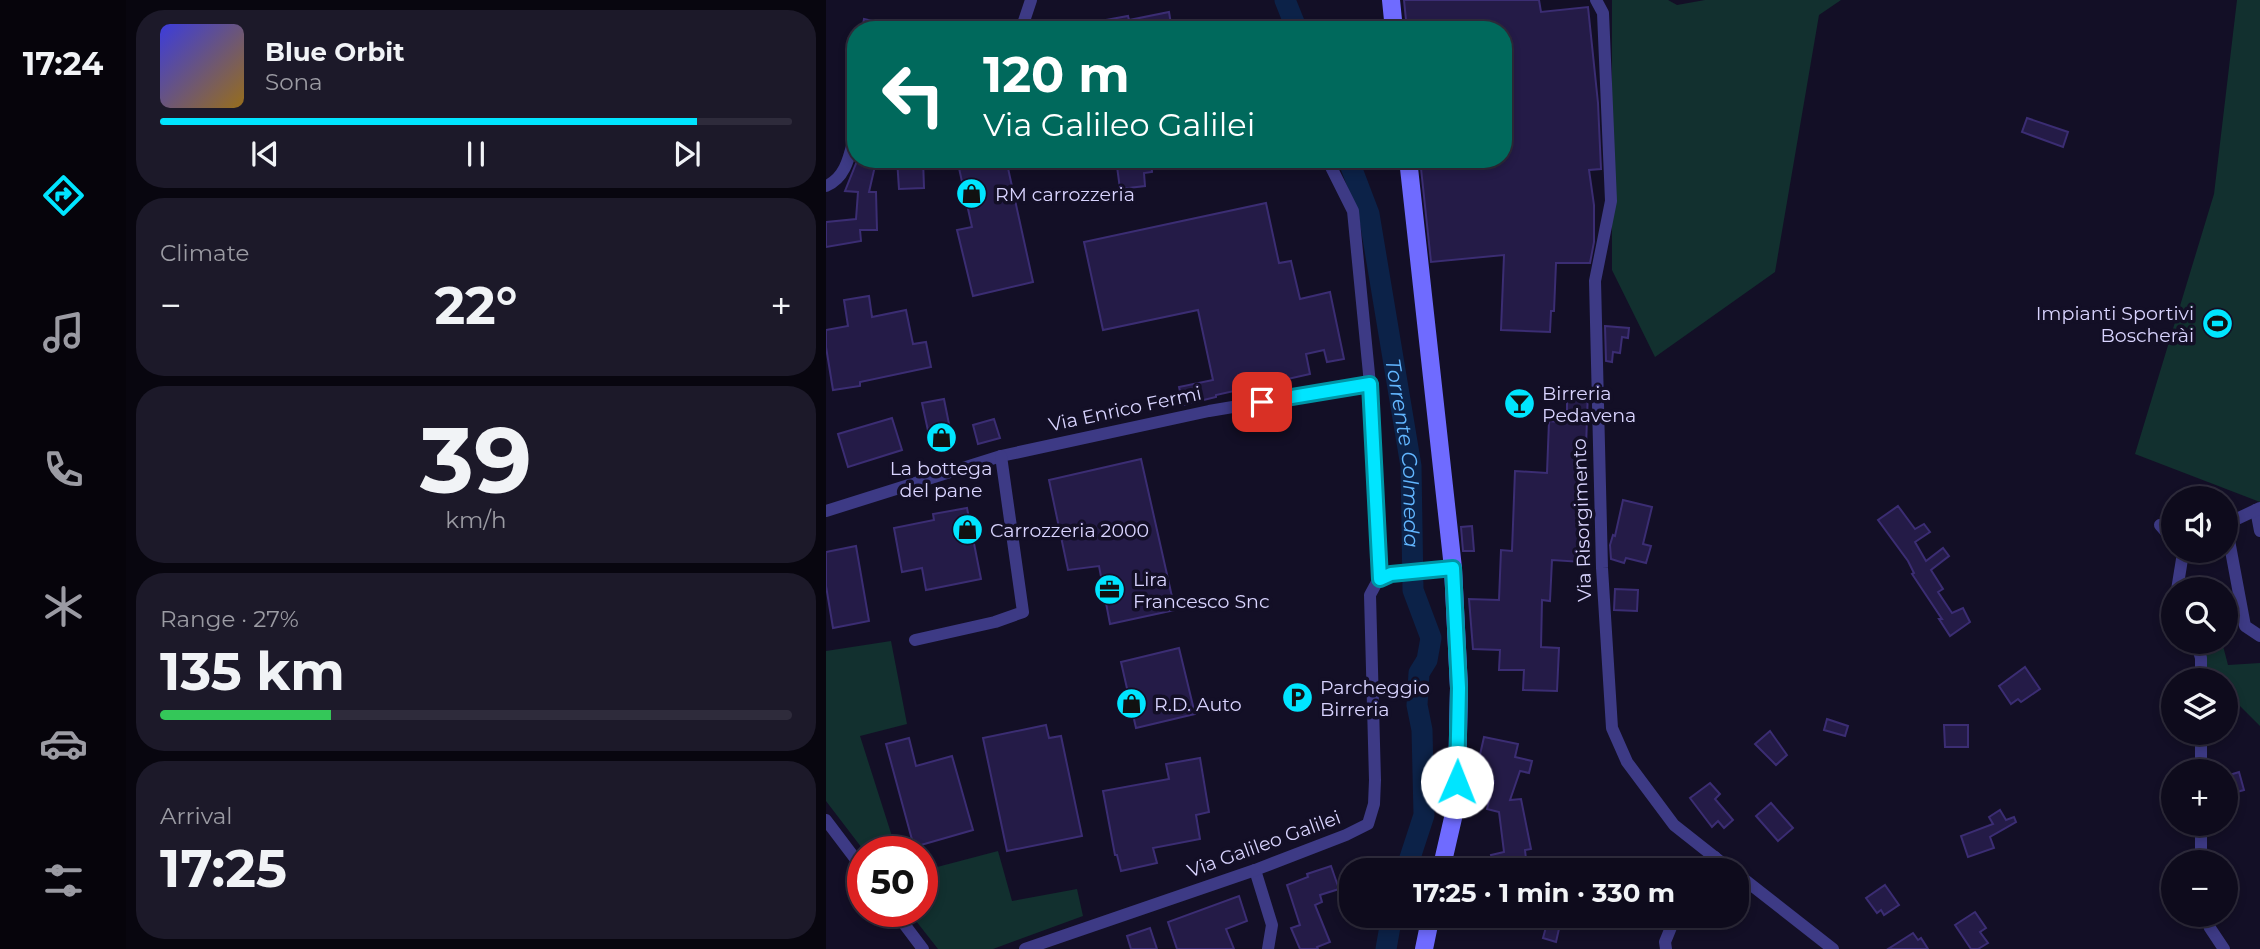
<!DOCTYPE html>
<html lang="en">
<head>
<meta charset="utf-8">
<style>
  body { margin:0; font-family:Montserrat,sans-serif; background:#1c1929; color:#f1f3f6; height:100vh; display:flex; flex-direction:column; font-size:26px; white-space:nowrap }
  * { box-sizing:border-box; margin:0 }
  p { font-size:23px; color:#9b9ba3 }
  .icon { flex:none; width:38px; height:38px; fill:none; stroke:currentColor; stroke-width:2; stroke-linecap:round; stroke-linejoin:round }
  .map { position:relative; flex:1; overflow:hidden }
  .side { display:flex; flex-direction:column; gap:10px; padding:10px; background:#08060f; width:700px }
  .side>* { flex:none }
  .guide { position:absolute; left:21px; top:21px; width:665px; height:147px; border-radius:28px; box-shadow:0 4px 10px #0003,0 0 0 2px #2e2b3b; background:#00695c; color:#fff; overflow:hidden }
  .fabs { position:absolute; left:1335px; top:486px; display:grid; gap:14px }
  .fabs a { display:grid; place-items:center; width:77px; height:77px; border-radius:50%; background:#0e0b1c; box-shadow:0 4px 10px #0003,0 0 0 2px #2e2b3b; font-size:35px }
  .speed { position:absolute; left:21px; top:836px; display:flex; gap:14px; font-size:35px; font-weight:700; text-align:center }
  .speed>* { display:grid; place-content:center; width:91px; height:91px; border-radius:50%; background:#0e0b1c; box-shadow:0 4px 10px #0003,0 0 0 2px #2e2b3b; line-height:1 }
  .speed .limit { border:10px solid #d22; background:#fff; color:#111 }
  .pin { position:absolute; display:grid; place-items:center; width:60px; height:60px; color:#fff; margin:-30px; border-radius:14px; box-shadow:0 4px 10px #0006 }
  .me { position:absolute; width:77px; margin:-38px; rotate:1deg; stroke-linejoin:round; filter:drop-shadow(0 0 5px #0008) }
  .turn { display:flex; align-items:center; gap:24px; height:147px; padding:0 21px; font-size:32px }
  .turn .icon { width:91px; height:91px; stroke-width:2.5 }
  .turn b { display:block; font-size:49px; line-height:60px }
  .big { font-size:52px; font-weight:700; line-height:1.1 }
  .side .card { flex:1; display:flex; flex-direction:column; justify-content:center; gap:10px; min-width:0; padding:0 24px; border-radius:28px; background:#1c1929 }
  .side .dial { align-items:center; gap:0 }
  .dial b { font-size:91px; line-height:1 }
  .song { display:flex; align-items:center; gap:21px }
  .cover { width:84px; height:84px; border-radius:10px; background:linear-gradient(135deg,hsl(240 70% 55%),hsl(40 70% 35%)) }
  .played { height:7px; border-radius:4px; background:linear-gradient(90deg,#00e5ff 85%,#2e2b3b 85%) }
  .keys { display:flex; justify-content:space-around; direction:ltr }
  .heat { display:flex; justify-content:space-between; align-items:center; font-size:38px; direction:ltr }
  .charge { height:10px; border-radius:5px; background:linear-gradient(90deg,#34c759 27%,#2e2b3b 0) }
  .trip { position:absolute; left:513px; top:858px; width:410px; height:70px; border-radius:28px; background:#0e0b1c; box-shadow:0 4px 10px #0003,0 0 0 2px #2e2b3b; font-weight:700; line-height:70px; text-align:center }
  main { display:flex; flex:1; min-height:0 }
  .tab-bar { display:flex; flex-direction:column; width:126px; justify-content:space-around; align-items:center; background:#06040b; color:#9b9ba3 }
  .tab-bar .icon { width:49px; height:49px }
  .tab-bar .active { color:#00e5ff }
  .tab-bar b { font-size:32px; color:#f1f3f6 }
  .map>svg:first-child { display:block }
  .green { fill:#12302f }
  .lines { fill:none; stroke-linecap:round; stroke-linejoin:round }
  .river { stroke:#0c2248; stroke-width:21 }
  .building { fill:#241b47; stroke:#3b2d73; stroke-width:2 }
  .street { stroke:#3d3a85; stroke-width:12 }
  .secondary { stroke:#6f6bff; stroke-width:18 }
  .route-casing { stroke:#0095a6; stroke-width:18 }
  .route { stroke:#00e5ff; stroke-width:12 }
  .labels { text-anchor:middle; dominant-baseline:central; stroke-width:7; stroke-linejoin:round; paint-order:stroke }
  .poi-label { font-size:19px; fill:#d9d4ff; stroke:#130f26; text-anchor:start }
  .street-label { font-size:19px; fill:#d9d4ff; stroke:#130f26 }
  .water-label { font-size:21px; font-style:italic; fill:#62b6ff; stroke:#130f26 }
</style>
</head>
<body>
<main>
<nav class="tab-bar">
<b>17:24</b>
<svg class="icon active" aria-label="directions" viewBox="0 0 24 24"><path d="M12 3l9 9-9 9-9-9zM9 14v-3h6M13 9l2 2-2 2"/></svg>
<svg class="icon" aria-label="music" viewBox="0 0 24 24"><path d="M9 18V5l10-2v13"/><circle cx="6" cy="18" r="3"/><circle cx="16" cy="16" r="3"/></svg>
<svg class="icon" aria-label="phone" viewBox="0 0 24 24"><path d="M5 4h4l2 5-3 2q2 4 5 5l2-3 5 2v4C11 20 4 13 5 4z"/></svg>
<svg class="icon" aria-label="climate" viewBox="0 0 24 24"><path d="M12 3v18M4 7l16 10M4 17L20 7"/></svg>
<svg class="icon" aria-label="car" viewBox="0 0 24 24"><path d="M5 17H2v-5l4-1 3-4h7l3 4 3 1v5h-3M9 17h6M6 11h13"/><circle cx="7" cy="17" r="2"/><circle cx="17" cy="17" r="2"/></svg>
<svg class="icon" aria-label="filters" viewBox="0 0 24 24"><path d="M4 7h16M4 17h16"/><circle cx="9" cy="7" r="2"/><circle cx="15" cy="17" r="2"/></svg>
</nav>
<section class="side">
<div class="card">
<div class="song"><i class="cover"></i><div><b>Blue Orbit</b><p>Sona</p></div></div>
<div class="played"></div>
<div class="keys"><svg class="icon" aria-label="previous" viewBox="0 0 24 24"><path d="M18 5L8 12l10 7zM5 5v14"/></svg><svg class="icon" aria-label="pause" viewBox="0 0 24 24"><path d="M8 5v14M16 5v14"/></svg><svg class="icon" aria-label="next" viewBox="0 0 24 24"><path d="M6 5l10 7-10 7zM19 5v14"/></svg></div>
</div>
<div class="card"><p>Climate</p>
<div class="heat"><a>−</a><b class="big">22°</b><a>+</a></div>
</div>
<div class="card dial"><b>39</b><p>km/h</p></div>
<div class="card"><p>Range · 27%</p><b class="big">135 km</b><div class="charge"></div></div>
<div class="card"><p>Arrival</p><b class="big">17:25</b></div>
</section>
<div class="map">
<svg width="1434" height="949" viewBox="0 0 1434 949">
  <rect width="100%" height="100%" fill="#130f26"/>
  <!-- green -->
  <g class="green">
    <polygon points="786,0 842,0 851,5 879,0 1015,0 993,15 949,272 829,357 786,270"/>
    <polygon points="1411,0 1434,0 1434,502 1309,454 1388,194"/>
    <polygon points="65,641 81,724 34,736 71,852 39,852 0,801 0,651"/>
    <polygon points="1373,642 1396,642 1402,665 1434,663 1434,726 1407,699 1400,701 1400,681 1382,681 1381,671"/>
    <polygon points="172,851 186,901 251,889 257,916 167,949 112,949 83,912 96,912 96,871"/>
  </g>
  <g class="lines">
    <!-- river -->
    <g class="river">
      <polyline points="459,0 471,30"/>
      <path id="s1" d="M522 159 543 214 585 466 587 590 605 638 601 660 593 673 591 705 596 730 598 815 580 870"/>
      <polyline points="560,949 566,915"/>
    </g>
  </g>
  <!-- building -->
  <g class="building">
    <polygon points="578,0 713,0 715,12 762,7 772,103 775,169 763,170 768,205 768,242 764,263 730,263 728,311 725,311 724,332 675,330 678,255 605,262 594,159 677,159 677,30 581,30"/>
    <polygon points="343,12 346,30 275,30 274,21 302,16 303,20"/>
    <polygon points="38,19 70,26 70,30 36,30"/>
    <polygon points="1201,118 1242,132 1237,147 1196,132"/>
    <polygon points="71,159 97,159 98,188 73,189"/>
    <polygon points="131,159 180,159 207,282 147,296 131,230 146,227"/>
    <polygon points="290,159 325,159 326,172 318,173 319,186 294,189"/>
    <polygon points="31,161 49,166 43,192 50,192 51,230 34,230 35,241 0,247 0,222 30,219 32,192 19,191"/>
    <polygon points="440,203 453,263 465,261 474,299 504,292 518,359 501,362 498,350 480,354 484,374 390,395 390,397 357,405 353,387 387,380 372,310 277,330 258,242"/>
    <polygon points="43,296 46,317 80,310 87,344 100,342 105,367 34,382 34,386 7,390 0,347 0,330 22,326 18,300"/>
    <polygon points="779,326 803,328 802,338 796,337 794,353 787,352 786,362 780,361"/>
    <polygon points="741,390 762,390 756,562 726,560 724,601 716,600 715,647 733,648 731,691 697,690 698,670 673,670 674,650 647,649 643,599 673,600 675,550 686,551 689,471 721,473 723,421 741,423"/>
    <polygon points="118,399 127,444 106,449 96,403"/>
    <polygon points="66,418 76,450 22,467 12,434"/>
    <polygon points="168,419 174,438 152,444 147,425"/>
    <polygon points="315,459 349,610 284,624 273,566 242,570 223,480"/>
    <polygon points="797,500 826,507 817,544 825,546 820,563 800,558 798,563 785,559 784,545 787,535 789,536"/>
    <polygon points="1072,506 1089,529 1098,524 1104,532 1089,542 1100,561 1117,548 1123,556 1105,570 1117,589 1112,592 1126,613 1137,608 1144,622 1124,636 1113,619 1116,619 1086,574 1088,573 1082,561 1052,520"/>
    <polygon points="141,508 155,579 100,590 96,568 76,572 68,528 108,520 107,514"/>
    <polygon points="646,526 648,551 637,551 635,527"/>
    <polygon points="30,546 43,621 7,628 0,586 0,552"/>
    <polygon points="789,589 812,590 811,611 788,610"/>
    <polygon points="353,648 369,714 310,728 295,662"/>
    <polygon points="1199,667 1214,689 1195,702 1192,699 1185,704 1173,686"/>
    <polygon points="1001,719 1022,726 1019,736 998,730"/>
    <polygon points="220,725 223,738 235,736 256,836 181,851 157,738"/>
    <polygon points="1118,725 1142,725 1142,747 1119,747"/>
    <polygon points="944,731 961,755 950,765 929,744"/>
    <polygon points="658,737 692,744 689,757 706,761 703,773 694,771 684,800 695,799 705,849 699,850 701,868 669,870 665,855 678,852 673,812 661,809 668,781 649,777"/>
    <polygon points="83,738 90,766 126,756 147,830 88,847 60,744"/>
    <polygon points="374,758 383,812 370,815 374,839 327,848 331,863 295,871 291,855 289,855 277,791 343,779 340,764"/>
    <polygon points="1413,772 1418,790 1400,795 1400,776"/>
    <polygon points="884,783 894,794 889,799 907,820 898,828 892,821 886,827 864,798"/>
    <polygon points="945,803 967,828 952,841 930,816"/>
    <polygon points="1174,810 1180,820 1188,817 1190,822 1164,837 1168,848 1142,857 1135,836 1167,824 1163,817"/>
    <polygon points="505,866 513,889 494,895 496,902 489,905 504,942 491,947 492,949 474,949 465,928 474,925 461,885 482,877 481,874"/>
    <polygon points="1059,885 1073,905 1058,915 1055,910 1051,913 1040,898"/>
    <polygon points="413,896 421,921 400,929 408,949 351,949 342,922"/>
    <polygon points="1149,912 1160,928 1154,932 1162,943 1152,949 1145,949 1129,925"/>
    <polygon points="723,916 735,920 730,942 717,938"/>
    <polygon points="324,928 331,949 305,949 301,936"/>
    <polygon points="1087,933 1092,940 1095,938 1102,949 1062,949"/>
  </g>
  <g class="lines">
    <!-- street -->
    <g class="street">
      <polyline points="770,0 777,13 785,201 769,281 776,568 786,728 801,762 848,825 905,870"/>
      <polyline points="195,30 205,0"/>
      <polyline points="501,159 527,211 544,384 554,579"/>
      <path d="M0 186C22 177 24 151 30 131"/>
      <polyline points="1430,510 1434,531"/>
      <polyline points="0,511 175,456 383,411 544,384"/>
      <polyline points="1400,524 1419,626 1434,636"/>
      <polyline points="1400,524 1434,508"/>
      <polyline points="1334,525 1348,541"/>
      <polyline points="1351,590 1357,553 1360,551"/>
      <polyline points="89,640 169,622 197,612 175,456"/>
      <polyline points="1370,642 1375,658 1375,681"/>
      <polyline points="1375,772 1375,733"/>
      <polyline points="0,820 37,869"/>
      <polyline points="1375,863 1375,824"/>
      <polyline points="429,870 446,925 442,949"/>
      <polyline points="878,870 889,857"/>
      <polyline points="910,873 1007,949"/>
      <polyline points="69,912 97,949"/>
      <polyline points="1379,915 1384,928 1398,949"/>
      <polyline points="199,949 429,870 520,835 542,824 548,804 549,780 544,595 551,582 560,575 627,568"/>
      <polyline points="840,949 839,942 850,915"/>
    </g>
    <!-- secondary -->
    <g class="secondary">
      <polyline points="565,0 568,30"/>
      <polyline points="582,159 627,568 633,688 631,782 627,818 615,870"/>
      <polyline points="598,949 605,915"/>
    </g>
  </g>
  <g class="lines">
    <defs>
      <polyline id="route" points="436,402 544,384 554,579 565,574 627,568 633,688 631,782"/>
    </defs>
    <!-- route casing -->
    <use href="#route" class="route-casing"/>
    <!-- route -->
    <use href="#route" class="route"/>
  </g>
  <!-- icons -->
  <defs>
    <symbol id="shop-disc" viewBox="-11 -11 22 22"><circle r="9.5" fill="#00e5ff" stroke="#130f26"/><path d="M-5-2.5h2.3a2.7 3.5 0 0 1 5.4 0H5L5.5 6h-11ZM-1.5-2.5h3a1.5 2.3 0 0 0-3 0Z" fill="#111"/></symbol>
    <symbol id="stadium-disc" viewBox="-11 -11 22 22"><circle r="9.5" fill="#00e5ff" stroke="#130f26"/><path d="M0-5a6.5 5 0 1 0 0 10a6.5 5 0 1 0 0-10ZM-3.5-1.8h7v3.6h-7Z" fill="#111"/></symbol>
    <symbol id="bar-disc" viewBox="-11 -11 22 22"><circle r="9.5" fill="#00e5ff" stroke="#130f26"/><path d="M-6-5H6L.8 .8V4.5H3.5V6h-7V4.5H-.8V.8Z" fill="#111"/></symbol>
    <symbol id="office-disc" viewBox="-11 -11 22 22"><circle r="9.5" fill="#00e5ff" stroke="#130f26"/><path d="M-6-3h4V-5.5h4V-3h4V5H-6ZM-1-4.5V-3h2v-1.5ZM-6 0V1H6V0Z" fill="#111"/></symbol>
    <symbol id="parking-disc" viewBox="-11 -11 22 22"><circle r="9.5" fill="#00e5ff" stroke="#130f26"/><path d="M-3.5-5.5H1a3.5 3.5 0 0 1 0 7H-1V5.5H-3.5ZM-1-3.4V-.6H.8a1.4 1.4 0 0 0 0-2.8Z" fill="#111"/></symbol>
  </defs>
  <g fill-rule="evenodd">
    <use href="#shop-disc" x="128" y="176" width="35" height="35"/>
    <use href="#stadium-disc" x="1374" y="306" width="35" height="35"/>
    <use href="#bar-disc" x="676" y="386" width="35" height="35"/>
    <use href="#shop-disc" x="98" y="420" width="35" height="35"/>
    <use href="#shop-disc" x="124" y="512" width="35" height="35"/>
    <use href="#office-disc" x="266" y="572" width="35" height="35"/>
    <use href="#parking-disc" x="454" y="680" width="35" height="35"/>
    <use href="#shop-disc" x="288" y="686" width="35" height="35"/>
  </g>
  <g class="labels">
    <!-- poi labels -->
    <g class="poi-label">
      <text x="169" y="194">RM carrozzeria</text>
      <text x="1368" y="313" text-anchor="end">Impianti Sportivi<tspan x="1368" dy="22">Boscherài</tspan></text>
      <text x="716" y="393">Birreria<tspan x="716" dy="22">Pedavena</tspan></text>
      <text x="115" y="468" text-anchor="middle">La bottega<tspan x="115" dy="22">del pane</tspan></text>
      <text x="164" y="530">Carrozzeria 2000</text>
      <text x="307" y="579">Lira<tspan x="307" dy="22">Francesco Snc</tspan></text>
      <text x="494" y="687">Parcheggio<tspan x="494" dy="22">Birreria</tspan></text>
      <text x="328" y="704">R.D. Auto</text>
    </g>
    <!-- street labels -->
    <g class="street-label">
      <text transform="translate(299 409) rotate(-12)">Via Enrico Fermi</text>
      <text transform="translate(756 520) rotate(-92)">Via Risorgimento</text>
      <text transform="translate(438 844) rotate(-20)">Via Galileo Galilei</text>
    </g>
    <!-- water labels -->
    <g class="water-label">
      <text stroke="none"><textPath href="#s1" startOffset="301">Torrente Colmeda</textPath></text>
    </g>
  </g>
</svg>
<div class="fabs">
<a><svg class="icon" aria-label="sound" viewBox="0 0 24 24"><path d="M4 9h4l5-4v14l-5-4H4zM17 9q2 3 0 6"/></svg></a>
<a><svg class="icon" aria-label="search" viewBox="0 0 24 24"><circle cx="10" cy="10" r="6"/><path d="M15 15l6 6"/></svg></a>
<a><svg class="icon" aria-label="layers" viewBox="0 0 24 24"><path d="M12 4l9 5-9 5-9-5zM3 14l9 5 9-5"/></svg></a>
<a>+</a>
<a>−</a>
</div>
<div class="speed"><div class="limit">50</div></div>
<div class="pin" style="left:436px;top:402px;background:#d93025"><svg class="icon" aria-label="arrive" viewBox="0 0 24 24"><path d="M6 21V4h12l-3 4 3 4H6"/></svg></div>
<svg class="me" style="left:631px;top:782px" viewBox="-20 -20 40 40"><circle r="19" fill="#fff"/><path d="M0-13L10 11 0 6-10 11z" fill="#00e5ff"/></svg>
<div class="trip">17:25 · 1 min · 330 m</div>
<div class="guide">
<div class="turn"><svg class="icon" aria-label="left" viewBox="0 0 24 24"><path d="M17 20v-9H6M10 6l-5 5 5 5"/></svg><div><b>120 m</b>Via Galileo Galilei</div></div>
</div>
</div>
</main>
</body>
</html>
